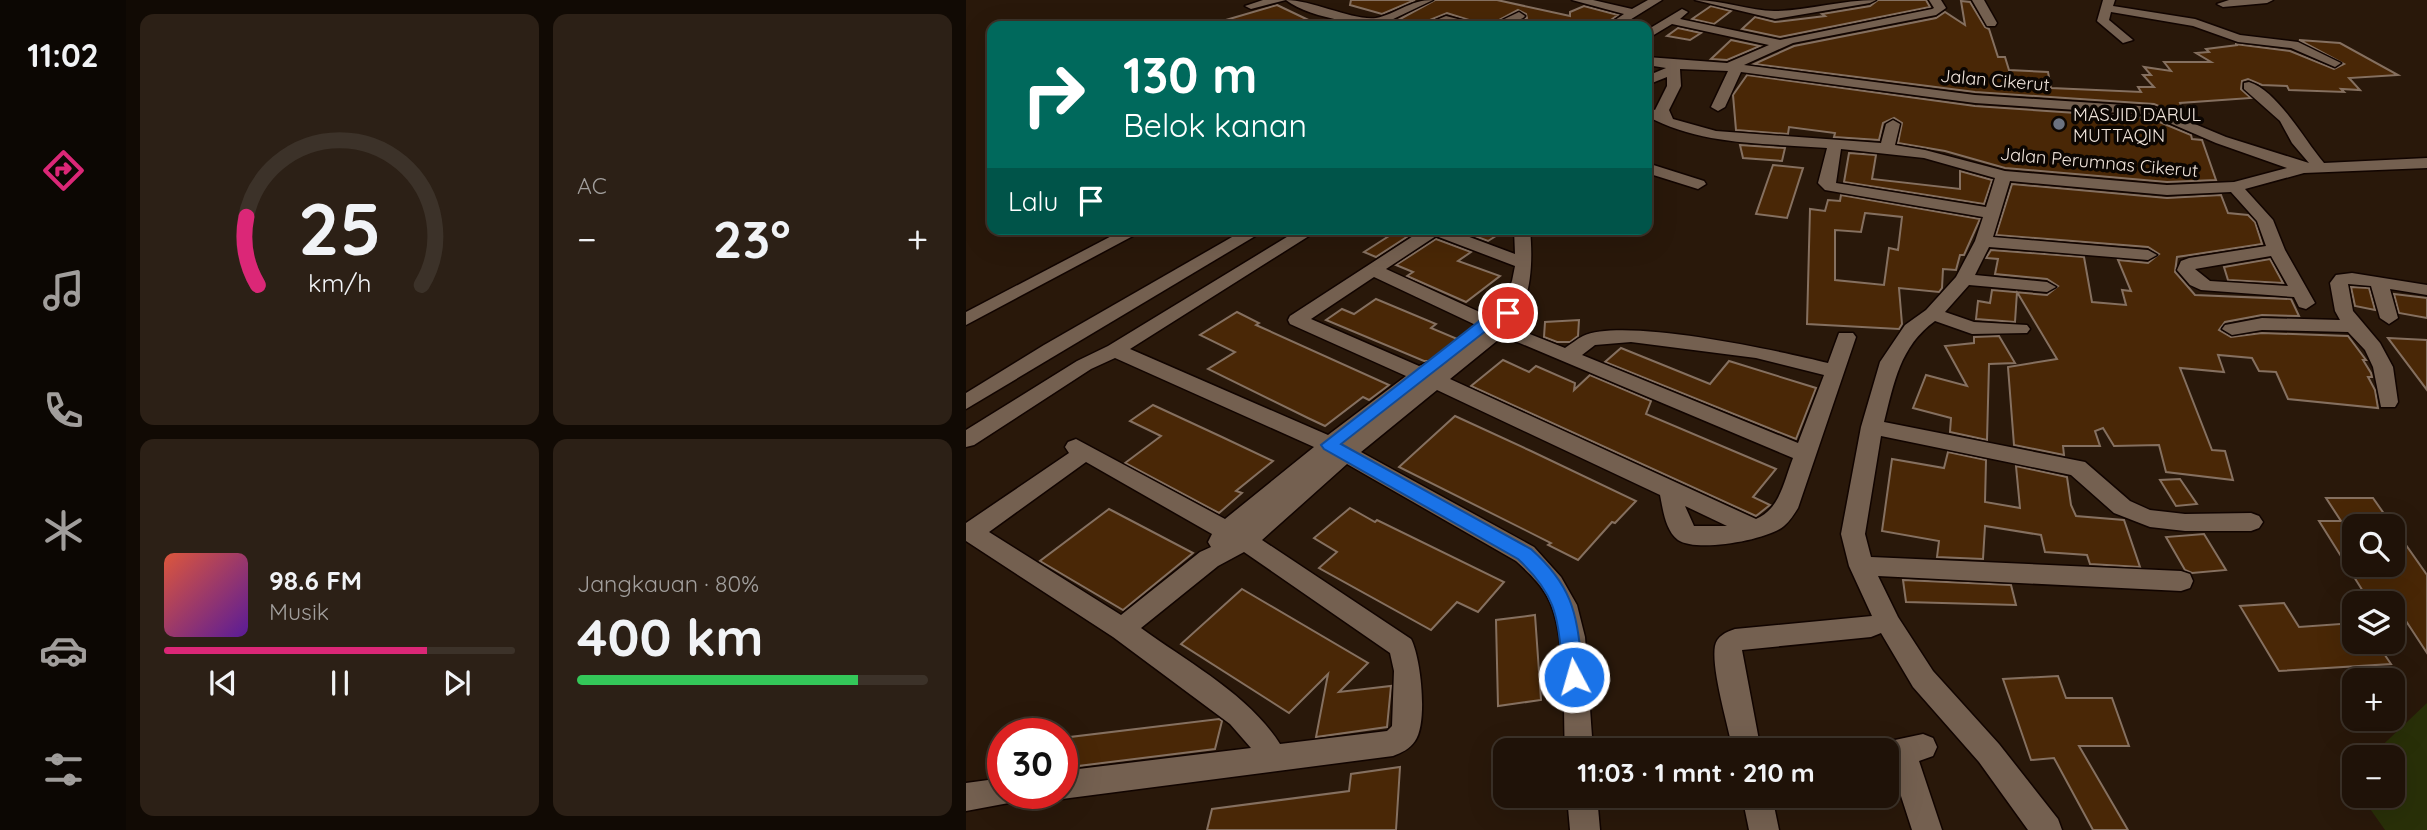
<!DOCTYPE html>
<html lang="id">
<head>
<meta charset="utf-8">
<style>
  body { margin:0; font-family:Quicksand,sans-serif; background:#2c2016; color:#f1f3f6; height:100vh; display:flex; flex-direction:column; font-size:26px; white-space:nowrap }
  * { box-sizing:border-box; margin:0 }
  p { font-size:23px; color:#a19e9c }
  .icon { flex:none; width:38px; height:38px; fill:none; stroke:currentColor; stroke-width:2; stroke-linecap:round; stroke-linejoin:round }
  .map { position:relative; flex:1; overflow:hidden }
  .sheet { display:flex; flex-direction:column; gap:14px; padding:14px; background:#110a04; width:840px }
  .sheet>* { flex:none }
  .banner { position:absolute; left:21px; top:21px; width:665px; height:214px; border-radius:14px; box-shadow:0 7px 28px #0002,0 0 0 2px #3c3229; background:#00695c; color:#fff; overflow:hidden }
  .buttons { position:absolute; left:1376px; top:514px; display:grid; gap:14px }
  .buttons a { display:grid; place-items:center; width:63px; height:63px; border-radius:14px; background:#1f1208; box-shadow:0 7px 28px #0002,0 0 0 2px #3c3229; font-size:35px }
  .speed { position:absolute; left:21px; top:718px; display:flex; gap:14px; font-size:35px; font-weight:700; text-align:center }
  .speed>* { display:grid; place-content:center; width:91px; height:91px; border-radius:50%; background:#1f1208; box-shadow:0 7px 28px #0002,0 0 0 2px #3c3229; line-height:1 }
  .speed .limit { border:10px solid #d22; background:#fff; color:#111 }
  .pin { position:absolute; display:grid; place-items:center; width:60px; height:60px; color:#fff; margin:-30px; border:4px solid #fff; border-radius:50%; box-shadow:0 2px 7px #0007 }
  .me { position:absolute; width:77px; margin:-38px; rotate:354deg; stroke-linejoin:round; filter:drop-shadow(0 0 5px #0008) }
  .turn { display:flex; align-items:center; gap:24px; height:147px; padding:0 21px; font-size:32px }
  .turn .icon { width:91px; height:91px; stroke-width:2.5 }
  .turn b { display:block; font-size:49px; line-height:60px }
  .then { display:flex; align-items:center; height:66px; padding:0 21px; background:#0003; gap:14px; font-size:26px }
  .big { font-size:52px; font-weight:700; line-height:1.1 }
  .sheet .tile { flex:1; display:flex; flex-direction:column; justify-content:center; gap:10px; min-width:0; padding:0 24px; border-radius:14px; background:#2c2016 }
  .sheet .dial { align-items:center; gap:0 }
  .dial svg { height:182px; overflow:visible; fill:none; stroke:#3c3229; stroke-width:7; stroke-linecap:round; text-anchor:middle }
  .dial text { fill:#f1f3f6; stroke:none }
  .song { display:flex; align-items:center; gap:21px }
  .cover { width:84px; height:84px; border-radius:10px; background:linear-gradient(135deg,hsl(10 70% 55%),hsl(270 70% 35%)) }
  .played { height:7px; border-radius:4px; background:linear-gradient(90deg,#db2777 75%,#3c3229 75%) }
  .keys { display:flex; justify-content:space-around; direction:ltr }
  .heat { display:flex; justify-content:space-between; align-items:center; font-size:38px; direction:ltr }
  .charge { height:10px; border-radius:5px; background:linear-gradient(90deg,#34c759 80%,#3c3229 0) }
  .sheet .tiles { flex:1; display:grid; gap:14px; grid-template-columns:repeat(2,1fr) }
  .trip { position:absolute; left:527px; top:738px; width:406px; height:70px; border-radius:14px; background:#1f1208; box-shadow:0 7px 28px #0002,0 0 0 2px #3c3229; font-weight:700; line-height:70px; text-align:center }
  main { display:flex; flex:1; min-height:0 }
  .tab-bar { display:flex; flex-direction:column; width:126px; justify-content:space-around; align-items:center; background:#0c0703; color:#a19e9c }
  .tab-bar .icon { width:49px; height:49px }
  .tab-bar .active { color:#db2777 }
  .tab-bar b { font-size:32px; color:#f1f3f6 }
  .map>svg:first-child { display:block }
  .green { fill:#293008 }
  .building { fill:#492706; stroke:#857060; stroke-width:2; fill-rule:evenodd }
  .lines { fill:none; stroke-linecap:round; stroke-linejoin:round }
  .minor-casing { stroke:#110400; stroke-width:3 }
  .minor { fill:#746050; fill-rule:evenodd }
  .route { fill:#1a73e8; stroke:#114b97; stroke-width:2 }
  .worship-dot { fill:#6b7280; stroke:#0c0602; stroke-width:2.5 }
  .labels { text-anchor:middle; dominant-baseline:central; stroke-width:7; stroke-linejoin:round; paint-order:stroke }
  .far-street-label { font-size:18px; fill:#f2e6dd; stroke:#0c0602 }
  .far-poi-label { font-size:18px; fill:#f2e6dd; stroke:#0c0602; text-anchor:start }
</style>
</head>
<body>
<main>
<nav class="tab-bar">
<b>11:02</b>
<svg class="icon active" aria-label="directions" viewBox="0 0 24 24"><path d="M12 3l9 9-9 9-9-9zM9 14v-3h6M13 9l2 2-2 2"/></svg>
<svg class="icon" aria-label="music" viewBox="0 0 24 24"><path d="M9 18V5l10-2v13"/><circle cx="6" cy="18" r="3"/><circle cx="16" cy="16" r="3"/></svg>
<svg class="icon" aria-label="phone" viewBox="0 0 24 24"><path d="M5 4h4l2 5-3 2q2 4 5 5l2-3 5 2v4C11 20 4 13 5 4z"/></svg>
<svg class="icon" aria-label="climate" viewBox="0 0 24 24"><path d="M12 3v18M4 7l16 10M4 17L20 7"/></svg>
<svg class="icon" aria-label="car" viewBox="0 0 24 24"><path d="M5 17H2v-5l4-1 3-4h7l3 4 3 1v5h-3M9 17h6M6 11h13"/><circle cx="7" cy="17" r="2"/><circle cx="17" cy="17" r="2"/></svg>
<svg class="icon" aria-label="filters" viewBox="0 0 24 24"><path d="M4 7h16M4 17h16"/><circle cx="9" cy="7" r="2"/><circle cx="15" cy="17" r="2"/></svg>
</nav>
<section class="sheet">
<div class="tiles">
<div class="tile dial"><svg viewBox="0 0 100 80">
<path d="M14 69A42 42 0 1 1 86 69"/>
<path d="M14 69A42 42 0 0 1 9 39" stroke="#db2777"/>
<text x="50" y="56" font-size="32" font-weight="700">25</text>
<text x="50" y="72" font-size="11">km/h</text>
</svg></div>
<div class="tile"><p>AC</p>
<div class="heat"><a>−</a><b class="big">23°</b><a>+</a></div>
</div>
<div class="tile">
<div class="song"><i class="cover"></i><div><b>98.6 FM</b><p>Musik</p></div></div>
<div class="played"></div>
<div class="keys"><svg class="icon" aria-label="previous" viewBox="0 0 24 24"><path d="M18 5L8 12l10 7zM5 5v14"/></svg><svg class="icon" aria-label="pause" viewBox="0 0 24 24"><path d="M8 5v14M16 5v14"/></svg><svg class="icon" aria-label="next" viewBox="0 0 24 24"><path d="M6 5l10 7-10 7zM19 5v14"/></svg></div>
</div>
<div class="tile"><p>Jangkauan · 80%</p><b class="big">400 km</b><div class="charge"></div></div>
</div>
</section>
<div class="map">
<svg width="1461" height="830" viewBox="0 0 1461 830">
  <rect width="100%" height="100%" fill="#29180a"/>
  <!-- green -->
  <polygon class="green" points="1461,703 1461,830 1419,830 1395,796 1426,796 1426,758 1403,758"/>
  <!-- building -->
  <g class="building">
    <polygon points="385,0 449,0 416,14 384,5"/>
    <polygon points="469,0 531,0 604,16 604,12 618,6 652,15 636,26 545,26 561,18 560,14 552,10 522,26 481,13 454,24 434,19"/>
    <polygon points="912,0 960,0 964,7 814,37 776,29 789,17 809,22 859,16 856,14 904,6"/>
    <polygon points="995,1 1004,2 1019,27 1023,29 1032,57 1039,57 1043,70 1082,72 1085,88 1175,92 1172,87 1188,87 1177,75 1185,75 1178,67 1205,71 1198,62 1245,62 1230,53 1243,52 1240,49 1272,45 1269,44 1324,51 1368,69 1378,64 1333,40 1374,43 1432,75 1383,78 1394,90 1375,89 1378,92 1323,90 1321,86 1296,85 1282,79 1276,81 1275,89 1285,98 1214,103 1219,117 1188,104 1009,92 788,64 828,46 970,18 979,12 999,25"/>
    <polygon points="311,5 355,26 254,26 253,22"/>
    <polygon points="745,6 765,11 748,24 726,19"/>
    <polygon points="712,28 735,33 724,40 701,36"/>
    <polygon points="765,40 794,46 761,60 745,59"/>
    <polygon points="781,75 1009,106 1184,118 1225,135 1226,139 1236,140 1250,180 1201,182 1039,168 979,151 932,143 936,123 928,118 917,123 913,140 868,137 869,133 823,127 822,134 770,130 767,95"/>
    <polygon points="774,145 819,148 816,161 777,158"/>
    <polygon points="883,153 910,155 906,179 994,189 994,171 1026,180 1018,204 878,182"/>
    <polygon points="807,165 837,168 821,218 790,214"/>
    <polygon points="1046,184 1201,198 1255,195 1262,213 1282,215 1289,222 1296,244 1211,257 1209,272 1229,295 1325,299 1333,316 1296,315 1259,322 1253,330 1265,337 1296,333 1382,336 1400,360 1397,360 1405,373 1406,377 1402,377 1409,390 1412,408 1322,399 1310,372 1293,371 1286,358 1252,355 1258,372 1214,368 1246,450 1259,451 1267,480 1200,472 1193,445 1148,446 1137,428 1129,431 1134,446 1097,446 1098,455 1048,445 1042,367 1091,359 1051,292 1049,322 1010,319 1012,301 1024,303 1026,290 1081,295 1092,286 1081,279 1029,274 1032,259 1020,258 1025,250 1118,257 1126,302 1160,305 1156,290 1165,291 1152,260 1182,263 1193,254 1182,247 1030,235"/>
    <path d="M875 195 1014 219 998 255H994L990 270 977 269 976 288 973 292 933 288 936 324 933 329 841 324 844 209 859 211 862 200 874 201ZM899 213 936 217 932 250 923 248 918 285 869 280V230L895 232Z"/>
    <polygon points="434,229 453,229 410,257 398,252"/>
    <polygon points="490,229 541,229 522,241"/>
    <polygon points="470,239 505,252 492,261 534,276 500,302 441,276 447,272 430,265"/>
    <polygon points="1304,259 1317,283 1262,280 1258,267"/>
    <polygon points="1385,287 1403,288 1409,310 1389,306"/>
    <polygon points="1428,294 1461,298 1461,318 1433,313"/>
    <polygon points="410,299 470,324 465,328 496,341 470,361 458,361 360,320 376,309 388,314"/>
    <polygon points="271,312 293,323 290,325 423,385 403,400 397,397 359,426 342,418 242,369 269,352 234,335"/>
    <polygon points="613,320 612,336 604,342 591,342 578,337 579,322"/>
    <polygon points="1033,336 1049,363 1023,364 1021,440 984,432 985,418 947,408 960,375 1001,386 979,346 1008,343 1008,337"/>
    <polygon points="1422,338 1461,340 1461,390"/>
    <polygon points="655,348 744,384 763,361 850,388 830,439 639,362"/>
    <polygon points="537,360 563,372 570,366 609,383 608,390 624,375 685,401 680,414 810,469 787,497 804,505 790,516 505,386"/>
    <polygon points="187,405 256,437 307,461 270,491 276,493 253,513 159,463 195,436 164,421"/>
    <polygon points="489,416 565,451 670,501 649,523 646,522 612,560 582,545 585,543 433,467"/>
    <polygon points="982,452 1020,460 1019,502 1054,508 1050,466 1101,477 1105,505 1110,516 1158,520 1174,567 1124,564 1121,555 1079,552 1075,535 1019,526 1017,559 971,557 973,541 916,531 926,459 978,468"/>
    <polygon points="1214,479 1231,504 1210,506 1194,480"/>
    <path d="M1360 498H1407L1461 575V653L1438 618H1426V604H1405L1353 521H1375ZM1388 527H1426V565H1388Z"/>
    <polygon points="384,508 409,522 411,520 538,582 512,612 491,602 465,630 353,568 371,552 348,538"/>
    <polygon points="143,509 227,553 157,610 74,561"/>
    <polygon points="1238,534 1260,570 1226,573 1219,570 1200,537"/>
    <polygon points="937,580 1045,585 1050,605 940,602"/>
    <polygon points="276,589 402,663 373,692 425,686 421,727 350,737 362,674 323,713 215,644"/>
    <polygon points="1318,603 1333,627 1388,623 1388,642 1410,642 1425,664 1313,671 1274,606"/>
    <polygon points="569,615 575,700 532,706 530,620"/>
    <polygon points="1092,676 1100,698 1146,698 1163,746 1113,746 1162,830 1127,830 1088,758 1065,760 1037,679"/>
    <polygon points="253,719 256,721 249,749 96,768 96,738"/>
    <polygon points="434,767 430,830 241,830 246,809 383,791 385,774"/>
  </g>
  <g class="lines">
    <defs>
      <g id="minor">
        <polygon points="297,0 320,0 285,9 279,6"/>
        <path d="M320 0C346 0 388 21 410 18 431 14 443 0 467 0L423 21 439 26C407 26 345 20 320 0Z"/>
        <polygon points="606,0 627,0 666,9 682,0 696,0 654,26 640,26 658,14"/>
        <path d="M729 0C757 0 788 12 811 11 844 10 876 0 910 0L904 3 809 19Z"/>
        <path d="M963 0H975L980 8 970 15 827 43 778 65 1009 95 1188 107 1260 137 1343 163 1326 143 1314 121 1278 89V83L1283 82C1312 91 1338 140 1358 163L1461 158V168L1338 173 1279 189 1307 220 1319 250 1349 303 1340 309 1333 307 1328 297 1235 290 1224 285 1211 270 1215 261 1223 258 1300 246 1291 221 1265 192 1201 195 1044 181 1027 237 1182 250 1191 255 1182 260 1023 247 1009 275 1081 282 1090 287 1081 292 1003 285 979 312 1008 322 1061 325 1064 329 1061 333 1006 334 969 321C934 346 928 383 918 422L1119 462 1164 501 1184 510 1219 514 1285 513 1293 516 1297 522 1293 528 1285 531H1219L1184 527 1148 513 1105 475 915 436 899 534 905 557 1215 571 1224 574 1227 581 1224 588 1215 591 912 576 932 617 967 671 1033 744 1092 819 1096 830H1062L1013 762 947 687 915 633 905 637 776 650 795 751H767C762 725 745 669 749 646 751 636 760 632 769 629L906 616 883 566 875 534 895 427 914 362 939 325 960 310 990 277 1009 241 1017 217 859 190 852 183 861 148C800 143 735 146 681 116V107L689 110 701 86V77L681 85V76L700 68 681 65V57L761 63 803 45 706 24 681 39V30L716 9 722 12 714 19 814 40 966 9 968 8ZM714 69 762 71 745 107 752 111 759 107 775 72 1009 103 1185 115 1250 143 1321 168 1268 182 1201 185 1039 171 959 150 929 145 934 124 927 120 920 124 915 143 750 131 707 119 703 110 715 86ZM875 149 958 158 1029 178 1020 207 870 183ZM1305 256 1322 286 1244 281 1229 269Z"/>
        <polygon points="1006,0 1018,0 1031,23 1029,26 1021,26"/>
        <polygon points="1137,0 1149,0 1147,6 1229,19 1274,35 1332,42 1375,63 1369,67 1325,48 1272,42 1227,26 1145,12 1143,20 1167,40 1157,43 1131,21"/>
        <polygon points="1263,0 1307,0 1301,3 1257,7 1251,4"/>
        <polygon points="553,12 559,16 557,18 539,26 524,26"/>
        <polygon points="480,16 519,26 481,24 456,26"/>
        <polygon points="681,163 738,181 740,184 732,189 681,173"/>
        <polygon points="159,229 180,229 0,325 0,312"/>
        <polygon points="280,229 301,229 0,409 0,393 78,345"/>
        <path d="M334 229H354L164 349 362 435 440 376 324 324 322 320 324 316 458 229H482L549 254 548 229H564C567 262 566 298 546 327L599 348C605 344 611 339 617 336 659 317 813 351 862 363L873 333H887L890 337 832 508C828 514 824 521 818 526 802 540 731 553 712 540 699 530 697 509 694 495L471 390 395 452 568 547 595 577 611 605 619 637 627 751H599C597 710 601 634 582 598 575 584 562 572 550 561L381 464 296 540 445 639C455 658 462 723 449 741 444 749 435 753 427 756L96 799 86 795 85 793H96V771L285 748 264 724 147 637 0 541V523L103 453 99 447 102 442 110 439 259 519 348 447 149 358 125 369 8 445 0 447V430L111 361 142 346ZM470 236 549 266 546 281 531 320 420 269ZM408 277 514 327 521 330 473 368 470 364 463 362 453 366 345 319ZM537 336 827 458C818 481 814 509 790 519L484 379ZM665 342 790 358 858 375 832 443 616 355 629 345ZM120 462 246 534 242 542 245 547 234 552 155 615 23 532ZM719 506 761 526H728ZM278 552 424 653 428 671 426 726 421 731 314 744C282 694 223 663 175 628L252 566Z"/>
        <polygon points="1386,273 1461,285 1461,295 1424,289 1432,318 1423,324 1414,318 1405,286 1382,284 1387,311 1414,343 1427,367 1432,402 1429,407 1415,407 1407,367 1399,350 1382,332 1296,330 1266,335 1256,329 1259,325 1296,318 1374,320 1369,311 1364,283 1370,275"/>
        <polygon points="957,734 967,738 971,747 967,756 953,761 976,830 946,830 925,765 920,766 920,751 907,751 910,744"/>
        <polygon points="37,778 37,793 52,793 48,802 0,811 0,783"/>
        <polygon points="601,796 631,796 634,830 604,830"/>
        <polygon points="776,796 806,796 813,830 783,830"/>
      </g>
    </defs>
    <!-- minor casing -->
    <use href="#minor" class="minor-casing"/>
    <!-- minor -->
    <use href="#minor" class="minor"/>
  </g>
  <!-- route -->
  <path class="route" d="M542 309 547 310V316L526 326 375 444 565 549C612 591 610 619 618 677L615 683 608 685 601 683 598 677C591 622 595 599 552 559L358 449 355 445 516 319Z"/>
  <!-- markers -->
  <circle class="worship-dot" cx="1093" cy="124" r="7"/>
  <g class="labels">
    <!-- far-street labels -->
    <g class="far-street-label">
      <text transform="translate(1029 80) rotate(5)">Jalan Cikerut</text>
      <text transform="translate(1133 162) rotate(5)">Jalan Perumnas Cikerut</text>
    </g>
    <!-- far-poi labels -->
    <g class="far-poi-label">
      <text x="1107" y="114">MASJID DARUL<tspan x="1107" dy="21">MUTTAQIN</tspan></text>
    </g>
  </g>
</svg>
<div class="buttons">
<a><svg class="icon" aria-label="search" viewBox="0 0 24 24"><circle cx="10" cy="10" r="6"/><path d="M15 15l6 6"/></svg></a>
<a><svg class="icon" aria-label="layers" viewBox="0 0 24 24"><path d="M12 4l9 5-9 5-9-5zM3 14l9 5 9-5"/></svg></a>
<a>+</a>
<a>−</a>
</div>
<div class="speed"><div class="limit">30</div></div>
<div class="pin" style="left:542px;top:313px;background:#d93025"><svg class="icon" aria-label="arrive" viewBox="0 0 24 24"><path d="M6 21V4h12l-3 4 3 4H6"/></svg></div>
<svg class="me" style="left:608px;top:677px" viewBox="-20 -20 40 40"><circle r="17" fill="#1a73e8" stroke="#fff" stroke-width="3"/><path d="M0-11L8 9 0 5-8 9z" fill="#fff"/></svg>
<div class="trip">11:03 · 1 mnt · 210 m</div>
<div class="banner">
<div class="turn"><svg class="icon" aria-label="right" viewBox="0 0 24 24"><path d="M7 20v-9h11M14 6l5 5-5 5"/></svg><div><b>130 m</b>Belok kanan</div></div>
<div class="then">Lalu<svg class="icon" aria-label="arrive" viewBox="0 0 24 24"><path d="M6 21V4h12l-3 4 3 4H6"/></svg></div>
</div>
</div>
</main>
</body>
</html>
